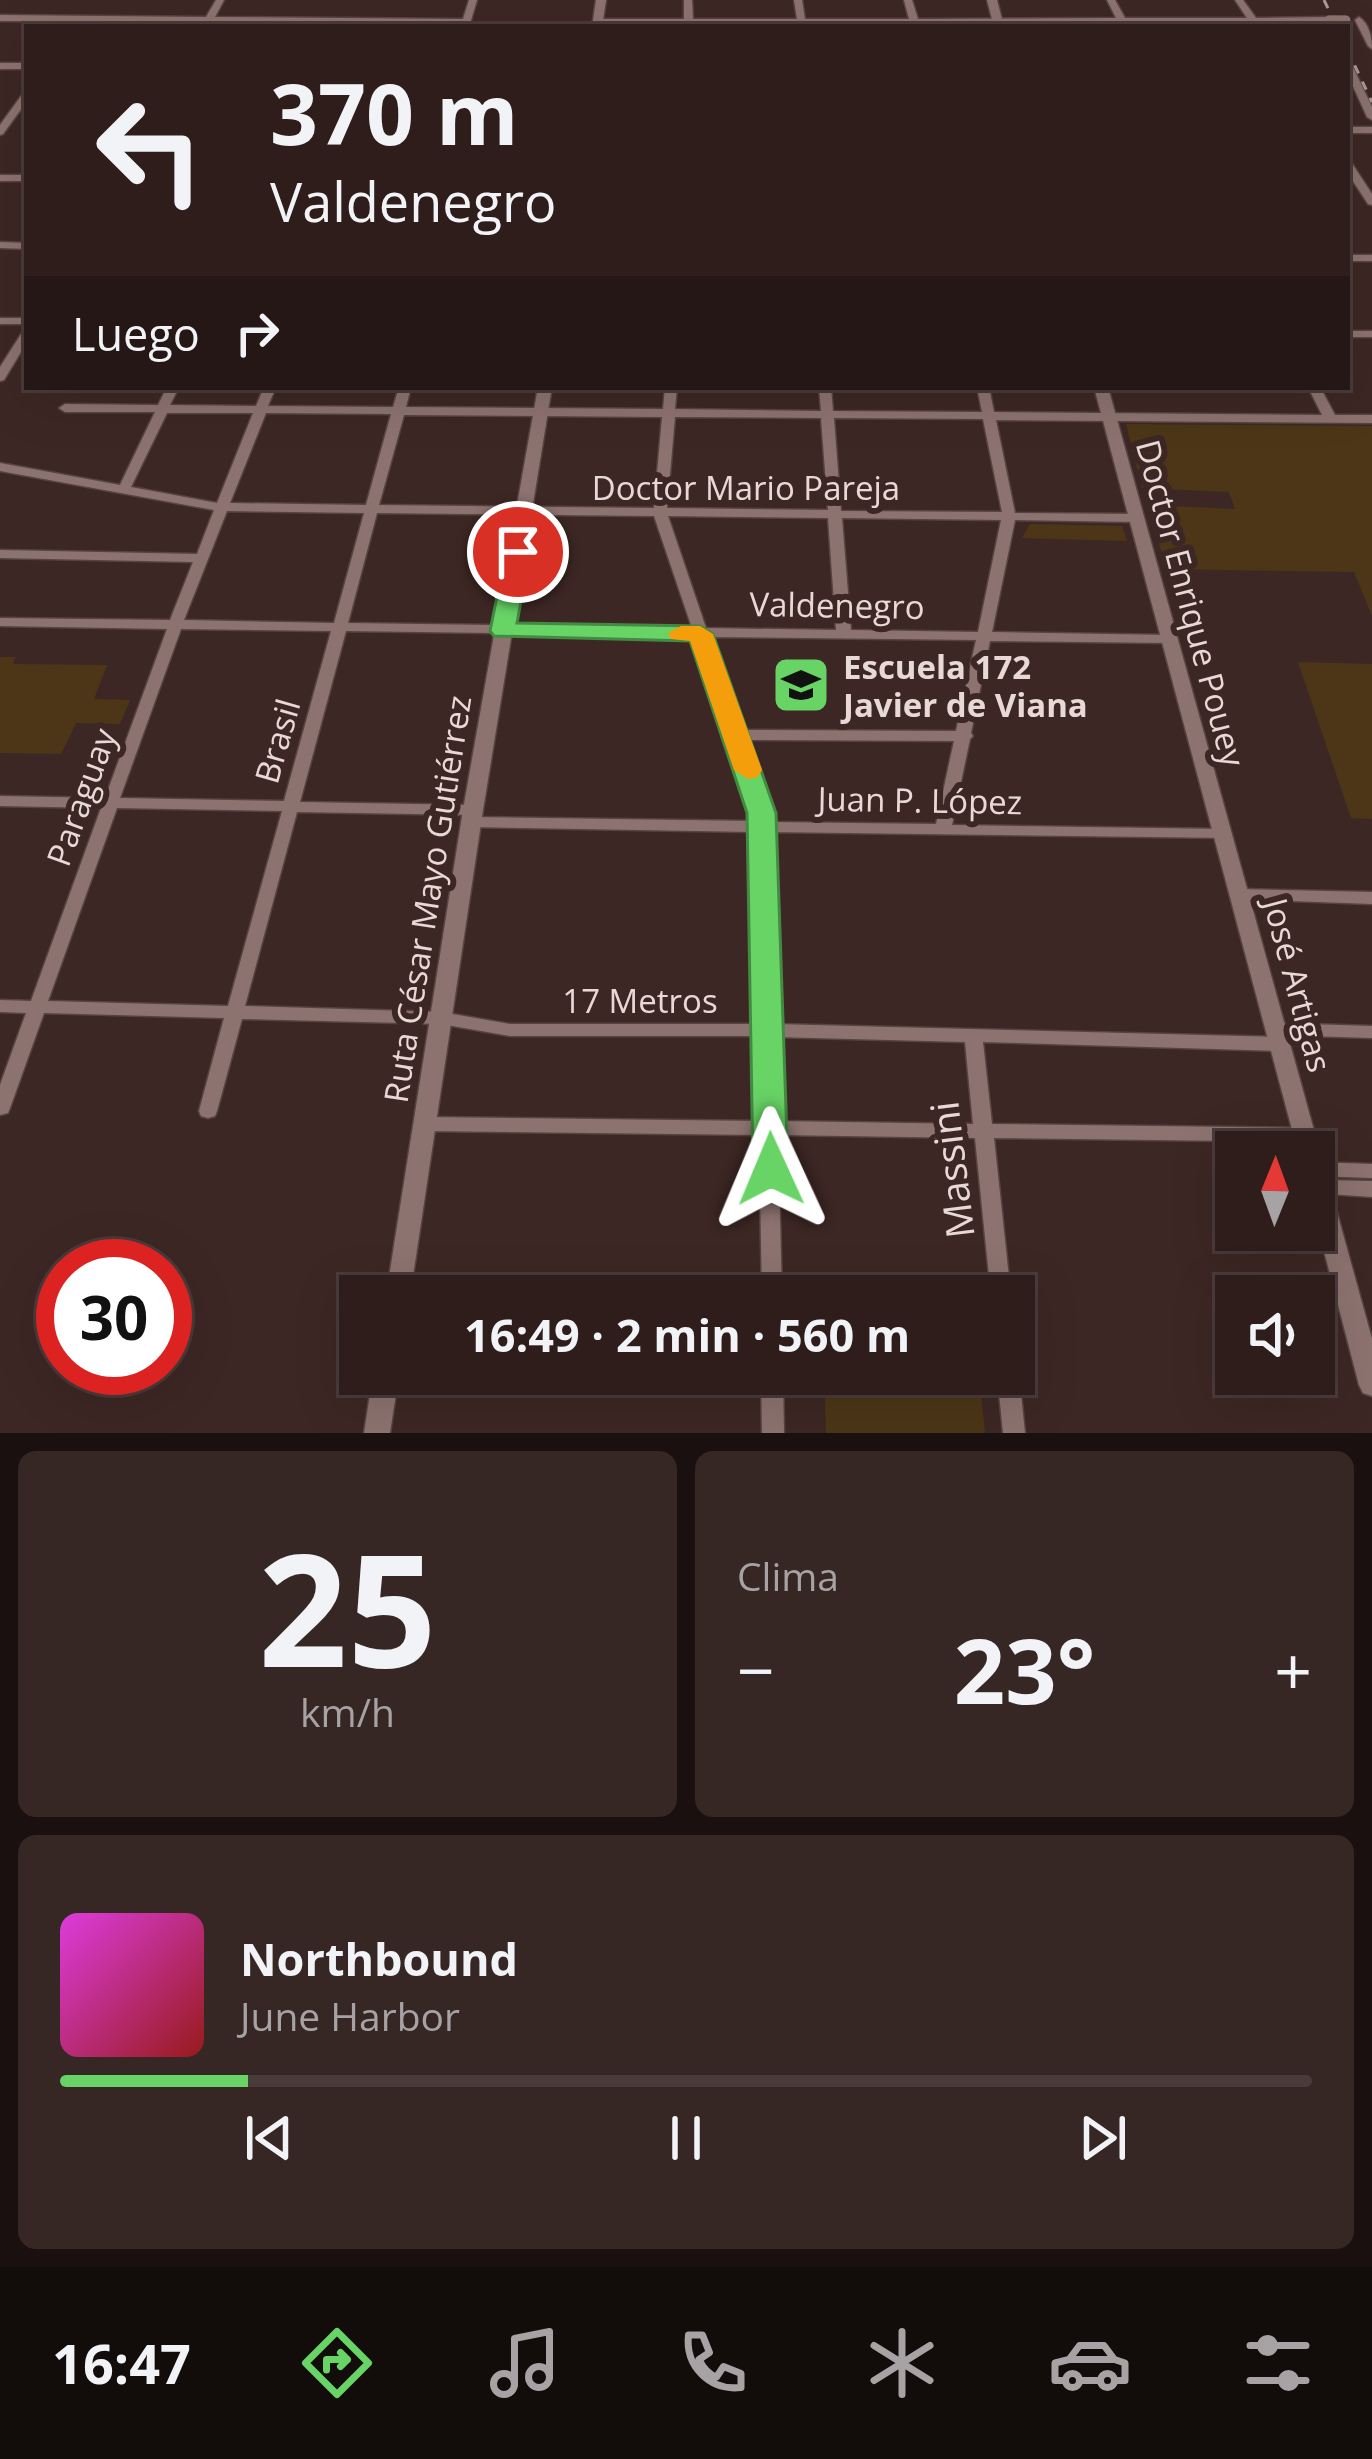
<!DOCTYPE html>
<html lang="es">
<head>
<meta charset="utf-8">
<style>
  body { margin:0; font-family:"Open Sans",sans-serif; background:#362624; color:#f1f3f6; height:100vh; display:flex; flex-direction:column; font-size:45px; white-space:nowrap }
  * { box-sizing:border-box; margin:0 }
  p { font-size:39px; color:#a7a2a3 }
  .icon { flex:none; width:66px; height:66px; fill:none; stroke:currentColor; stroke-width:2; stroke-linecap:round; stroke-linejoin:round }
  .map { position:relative; height:1433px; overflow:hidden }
  .drawer { display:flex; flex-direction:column; gap:18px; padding:18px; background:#19100f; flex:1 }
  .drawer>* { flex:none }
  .banner { position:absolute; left:24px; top:24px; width:1326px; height:366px; border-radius:0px; box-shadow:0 12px 48px #0002,0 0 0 3px #493b3a; background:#2e1d1b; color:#f1f3f6; overflow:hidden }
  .needle { width:78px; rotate:1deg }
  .buttons { position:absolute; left:1215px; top:1131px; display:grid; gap:24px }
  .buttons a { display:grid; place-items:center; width:120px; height:120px; border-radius:0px; background:#2e1d1b; box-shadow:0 12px 48px #0002,0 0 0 3px #493b3a; font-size:60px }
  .speed { position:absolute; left:36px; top:1239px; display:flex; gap:24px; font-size:60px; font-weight:700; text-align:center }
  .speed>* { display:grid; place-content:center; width:156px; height:156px; border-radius:50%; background:#2e1d1b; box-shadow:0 12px 48px #0002,0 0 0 3px #493b3a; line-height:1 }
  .speed .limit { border:18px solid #d22; background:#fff; color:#111 }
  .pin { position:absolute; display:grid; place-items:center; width:102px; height:102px; color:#fff; margin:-51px; border:6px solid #fff; border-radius:50%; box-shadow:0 3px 12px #0007 }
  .me { position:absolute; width:132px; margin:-66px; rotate:359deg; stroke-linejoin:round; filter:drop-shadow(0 0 9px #0008) }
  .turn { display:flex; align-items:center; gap:42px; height:252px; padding:0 48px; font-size:54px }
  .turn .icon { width:156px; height:156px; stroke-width:2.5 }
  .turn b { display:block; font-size:84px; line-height:102px }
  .then { display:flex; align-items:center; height:114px; padding:0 48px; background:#0003; gap:24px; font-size:45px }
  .big { font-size:90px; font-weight:700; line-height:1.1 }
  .drawer .tile { flex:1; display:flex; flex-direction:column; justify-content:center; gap:18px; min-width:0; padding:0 42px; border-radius:18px; background:#362624 }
  .drawer .dial { align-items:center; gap:0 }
  .dial b { font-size:156px; line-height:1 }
  .song { display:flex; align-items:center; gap:36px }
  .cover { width:144px; height:144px; border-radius:18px; background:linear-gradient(135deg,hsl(300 70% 55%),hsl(0 70% 35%)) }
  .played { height:12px; border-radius:6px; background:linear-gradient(90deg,#67d465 15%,#493b3a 15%) }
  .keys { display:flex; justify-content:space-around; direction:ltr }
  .heat { display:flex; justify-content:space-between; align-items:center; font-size:66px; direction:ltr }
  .drawer .tiles { flex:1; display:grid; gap:18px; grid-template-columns:1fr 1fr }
  .tile:last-child { grid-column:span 2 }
  .trip { position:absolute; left:339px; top:1275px; width:696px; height:120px; border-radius:0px; background:#2e1d1b; box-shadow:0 12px 48px #0002,0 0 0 3px #493b3a; font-weight:700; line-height:120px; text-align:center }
  .tab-bar { display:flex; height:192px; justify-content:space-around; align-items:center; background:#120c0b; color:#a7a2a3 }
  .tab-bar .icon { width:84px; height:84px }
  .tab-bar .on { color:#67d465 }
  .tab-bar b { font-size:54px; color:#f1f3f6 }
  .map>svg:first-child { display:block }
  .green { fill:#4c3617 }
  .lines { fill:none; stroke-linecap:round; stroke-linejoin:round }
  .minor-casing { stroke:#564442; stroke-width:3 }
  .tertiary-casing { stroke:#564442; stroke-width:3 }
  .minor { fill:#8d7370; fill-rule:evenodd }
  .tertiary { fill:#8d7370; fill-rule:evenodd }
  .rail { stroke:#aa9996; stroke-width:3; stroke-dasharray:9 9; stroke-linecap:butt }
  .minor-bridge-casing { stroke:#564442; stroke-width:10; stroke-linecap:butt }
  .minor-bridge { stroke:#8d7370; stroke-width:9 }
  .route { fill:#67d465; stroke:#438a42; stroke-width:3 }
  .slow { fill:#f59e0b }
  .labels { text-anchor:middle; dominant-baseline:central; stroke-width:12; stroke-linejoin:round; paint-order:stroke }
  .street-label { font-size:33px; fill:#e8d9d7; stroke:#3d2724 }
  .poi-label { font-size:33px; font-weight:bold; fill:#e8d9d7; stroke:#3d2724; text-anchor:start }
  .near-street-label { font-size:39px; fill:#e8d9d7; stroke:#3d2724 }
</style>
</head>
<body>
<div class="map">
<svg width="1372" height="1433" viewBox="0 0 1372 1433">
  <rect width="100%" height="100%" fill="#3d2724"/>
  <!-- green -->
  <g class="green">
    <polygon points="1126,424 1372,426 1372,616 1354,572 1167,569 1147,505 1235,509 1229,492 1142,488"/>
    <polygon points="1030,524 1122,526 1127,541 1022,538"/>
    <polygon points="0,657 15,657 13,664 107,665 94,699 130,700 120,724 76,723 61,754 0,753"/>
    <polygon points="1298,662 1372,664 1372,819 1351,818"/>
    <polygon points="824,1374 979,1374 985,1433 826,1433"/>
  </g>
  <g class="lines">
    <defs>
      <g id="minor">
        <polygon points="216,0 224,0 215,17 463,19 469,0 477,0 469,27 461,27 461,25 212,22 207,27 204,26 204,22 0,21 0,15 206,17"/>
        <polygon points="684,0 692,0 693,19 797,19 794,0 802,0 805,19 909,19 904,0 912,0 918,19 1116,18 1107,0 1115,0 1125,18 1247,18 1235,0 1243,0 1256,18 1329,17 1333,20 1329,23 1259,23 1256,27 1251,23 1127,23 1129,27 1121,27 1119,23 919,24 920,27 912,27 911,24 806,24 806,27 798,27 797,24 693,24 693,27 685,27 685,24 597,25 593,22 597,19 684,19"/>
        <path d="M1359 17C1369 23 1372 38 1372 49L1368 46 1355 20Z"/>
        <polygon points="1347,60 1351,63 1372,107 1372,120 1367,117 1347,73"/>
        <rect x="0" y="63" width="27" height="6"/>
        <polygon points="27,91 27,101 3,134 0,135 0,125 24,92"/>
        <rect x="1347" y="127" width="25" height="6"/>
        <polygon points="1347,161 1351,162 1372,194 1372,205 1368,204 1347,172"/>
        <rect x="0" y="175" width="27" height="6"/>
        <polygon points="0,242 27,243 27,249 0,248"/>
        <rect x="1347" y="255" width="25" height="6"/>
        <rect x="0" y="318" width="27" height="6"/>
        <polygon points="27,330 27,342 4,380 0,381 0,367 23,331"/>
        <rect x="1347" y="331" width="25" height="6"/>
        <path d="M167 387H179L170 405 256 406 264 387H276L268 406 393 407 399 387H411L406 407 663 409 665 387H677L675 409 821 411 819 387H831L833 411 982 412 977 387H989L994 412 1322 415 1308 387H1320L1335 415H1372V423L996 420 1015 513 1136 514 1143 518 1136 522 1015 520 992 632 1170 635 1177 639 1170 643 990 641 971 733 973 736 970 739 952 825 1224 829 1232 834 1230 838 769 832 775 1024 1280 1037 1286 1039 1289 1044 1286 1049 1280 1051 983 1042 992 1124 1304 1128 1311 1130 1313 1135 1311 1140 1304 1142 994 1138 1011 1296H991L975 1138 778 1135 782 1296H762L759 1135 425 1131 418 1129 416 1124 418 1119 425 1117 759 1121 757 1036H510L441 1024 242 1019 217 1111 215 1116 208 1118 201 1116 199 1111 224 1018 44 1013 10 1108 8 1113 0 1115V1085L26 1013 0 1012V1000L31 1001 101 808 0 806V796L105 798 167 629 0 626V618L170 620 193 562 0 558V550L197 554 214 510 0 471V463L120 485 155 412H65L59 408 65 404 158 405ZM167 413H253L217 503 131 487ZM266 413 391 414 366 505 230 503ZM404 415 662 417 654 508 379 505ZM675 417 821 418 828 510 667 508ZM834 418 983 419 1002 512 841 511ZM227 511 364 513 334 623 184 620ZM377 513 654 516 692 628 348 623ZM668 516 828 518 836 630 706 628ZM842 518 1001 520 978 632 851 630ZM181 629 331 631 284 801 120 798ZM346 631 694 636 753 813V821L472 817 464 822 472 827 753 832 757 1024H510L441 1012 245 1006 297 812 473 815 481 810 473 805 300 802ZM709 637 976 640 956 731 741 730ZM744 740 954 741 936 824 769 822V813ZM117 808 282 811 228 1006 48 1001ZM775 1037 965 1042 973 1124 777 1121Z"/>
        <polygon points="1239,889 1372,892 1372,904 1233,899 1231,895 1233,891"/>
        <polygon points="1276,1023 1372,1026 1372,1038 1276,1035 1270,1034 1267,1029 1270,1024"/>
        <polygon points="1314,1162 1372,1164 1372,1178 1314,1176"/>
        <polygon points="1319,1180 1372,1181 1372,1197 1314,1193 1314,1181"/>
        <polygon points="1014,1367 1019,1374 1025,1433 1003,1433 997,1374 1014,1374"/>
        <polygon points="761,1374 783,1374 784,1433 762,1433"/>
      </g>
      <g id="tertiary">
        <polygon points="596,0 606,0 602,27 592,27"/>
        <polygon points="987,0 997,0 1004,27 994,27"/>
        <polygon points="538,387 552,387 483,810 410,1296 386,1296 463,810"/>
        <polygon points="1094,387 1108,387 1320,1152 1314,1159 1314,1152 1298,1152"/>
        <polygon points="1314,1160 1322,1163 1325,1169 1372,1339 1372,1396 1363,1393 1359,1385 1314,1213"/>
        <polygon points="373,1374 399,1374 390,1433 364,1433"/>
      </g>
    </defs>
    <!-- minor casing -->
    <use href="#minor" class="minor-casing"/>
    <!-- tertiary casing -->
    <use href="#tertiary" class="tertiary-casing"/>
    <!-- minor -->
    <use href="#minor" class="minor"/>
    <!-- tertiary -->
    <use href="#tertiary" class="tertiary"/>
    <!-- rail -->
    <g class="rail">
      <polyline points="1324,0 1337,27"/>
      <polyline points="1347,49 1372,102"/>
    </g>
    <defs>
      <polyline id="minor-bridge" points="1329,20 1346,20"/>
    </defs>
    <!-- minor-bridge casing -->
    <use href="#minor-bridge" class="minor-bridge-casing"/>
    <!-- minor-bridge -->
    <use href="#minor-bridge" class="minor-bridge"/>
  </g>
  <!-- route -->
  <polygon class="route" points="518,544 530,552 517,623 700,626 713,634 776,813 788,1169 783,1179 771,1183 758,1179 753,1169 747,813 690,641 494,636 490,631 506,552"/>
  <!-- slow -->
  <polygon class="slow" points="700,626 713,634 762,770 758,777 748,779 734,770 690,641 671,639 668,633 681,626"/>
  <!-- icons -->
  <defs>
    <symbol id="school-square" viewBox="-11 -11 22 22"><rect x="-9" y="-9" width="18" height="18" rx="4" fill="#67d465" stroke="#3d2724"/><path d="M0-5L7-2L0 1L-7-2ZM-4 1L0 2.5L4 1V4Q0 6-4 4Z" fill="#111"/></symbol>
  </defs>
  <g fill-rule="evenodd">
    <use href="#school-square" x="768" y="652" width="66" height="66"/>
  </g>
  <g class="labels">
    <!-- street labels -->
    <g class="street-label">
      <text x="746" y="487">Doctor Mario Pareja</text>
      <text transform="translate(1191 603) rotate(75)">Doctor Enrique Pouey</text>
      <text transform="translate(837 605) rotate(1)">Valdenegro</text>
      <text transform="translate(277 741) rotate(-74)">Brasil</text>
      <text transform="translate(81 797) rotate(-70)">Paraguay</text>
      <text transform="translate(920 800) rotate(1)">Juan P. López</text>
      <text transform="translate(427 899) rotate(-81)">Ruta César Mayo Gutiérrez</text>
      <text transform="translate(1298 985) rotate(75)">José Artigas</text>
      <text x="640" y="1000">17 Metros</text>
    </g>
    <!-- poi labels -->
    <g class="poi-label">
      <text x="843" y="666">Escuela 172<tspan x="843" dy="38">Javier de Viana</tspan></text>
    </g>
    <!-- near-street labels -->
    <g class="near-street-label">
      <text transform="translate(951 1170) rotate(-97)">Massini</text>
    </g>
  </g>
</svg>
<div class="buttons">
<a><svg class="needle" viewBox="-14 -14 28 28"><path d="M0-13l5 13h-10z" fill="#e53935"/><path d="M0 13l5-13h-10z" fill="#a7a2a3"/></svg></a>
<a><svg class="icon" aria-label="sound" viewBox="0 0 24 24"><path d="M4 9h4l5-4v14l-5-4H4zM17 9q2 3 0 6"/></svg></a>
</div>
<div class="speed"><div class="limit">30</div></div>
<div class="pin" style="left:518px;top:552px;background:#d93025"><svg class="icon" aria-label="arrive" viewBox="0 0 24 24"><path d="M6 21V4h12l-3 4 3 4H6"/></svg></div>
<svg class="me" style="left:771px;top:1169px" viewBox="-20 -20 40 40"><path d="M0-17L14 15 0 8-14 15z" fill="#67d465" stroke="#fff" stroke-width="4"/></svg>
<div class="trip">16:49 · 2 min · 560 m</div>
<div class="banner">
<div class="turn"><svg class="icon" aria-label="left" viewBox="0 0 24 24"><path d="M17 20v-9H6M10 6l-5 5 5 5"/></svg><div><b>370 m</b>Valdenegro</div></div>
<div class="then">Luego<svg class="icon" aria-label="right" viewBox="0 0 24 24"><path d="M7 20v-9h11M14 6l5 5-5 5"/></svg></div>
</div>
</div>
<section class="drawer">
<div class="tiles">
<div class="tile dial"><b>25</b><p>km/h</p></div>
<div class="tile"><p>Clima</p>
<div class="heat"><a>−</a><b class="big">23°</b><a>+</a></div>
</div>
<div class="tile">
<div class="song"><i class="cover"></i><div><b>Northbound</b><p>June Harbor</p></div></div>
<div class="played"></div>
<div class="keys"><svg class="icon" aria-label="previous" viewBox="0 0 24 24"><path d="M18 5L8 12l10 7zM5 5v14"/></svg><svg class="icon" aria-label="pause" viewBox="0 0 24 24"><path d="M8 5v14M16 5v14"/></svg><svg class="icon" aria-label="next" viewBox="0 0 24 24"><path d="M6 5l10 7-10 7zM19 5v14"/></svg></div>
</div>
</div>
</section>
<nav class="tab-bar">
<b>16:47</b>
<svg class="icon on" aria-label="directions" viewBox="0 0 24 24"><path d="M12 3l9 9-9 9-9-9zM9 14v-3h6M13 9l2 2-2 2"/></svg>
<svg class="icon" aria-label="music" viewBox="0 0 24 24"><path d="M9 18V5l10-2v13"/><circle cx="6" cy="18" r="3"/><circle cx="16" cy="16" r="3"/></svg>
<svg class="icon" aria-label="phone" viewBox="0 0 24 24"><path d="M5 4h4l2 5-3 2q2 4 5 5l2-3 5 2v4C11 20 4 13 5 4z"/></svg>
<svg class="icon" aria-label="climate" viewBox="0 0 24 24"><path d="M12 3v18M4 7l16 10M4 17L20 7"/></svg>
<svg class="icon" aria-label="car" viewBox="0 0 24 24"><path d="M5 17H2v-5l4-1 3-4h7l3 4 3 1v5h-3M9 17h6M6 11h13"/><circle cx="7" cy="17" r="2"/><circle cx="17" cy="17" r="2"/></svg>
<svg class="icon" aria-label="filters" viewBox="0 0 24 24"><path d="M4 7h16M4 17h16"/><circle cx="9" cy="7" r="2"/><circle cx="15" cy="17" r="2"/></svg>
</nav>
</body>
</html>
